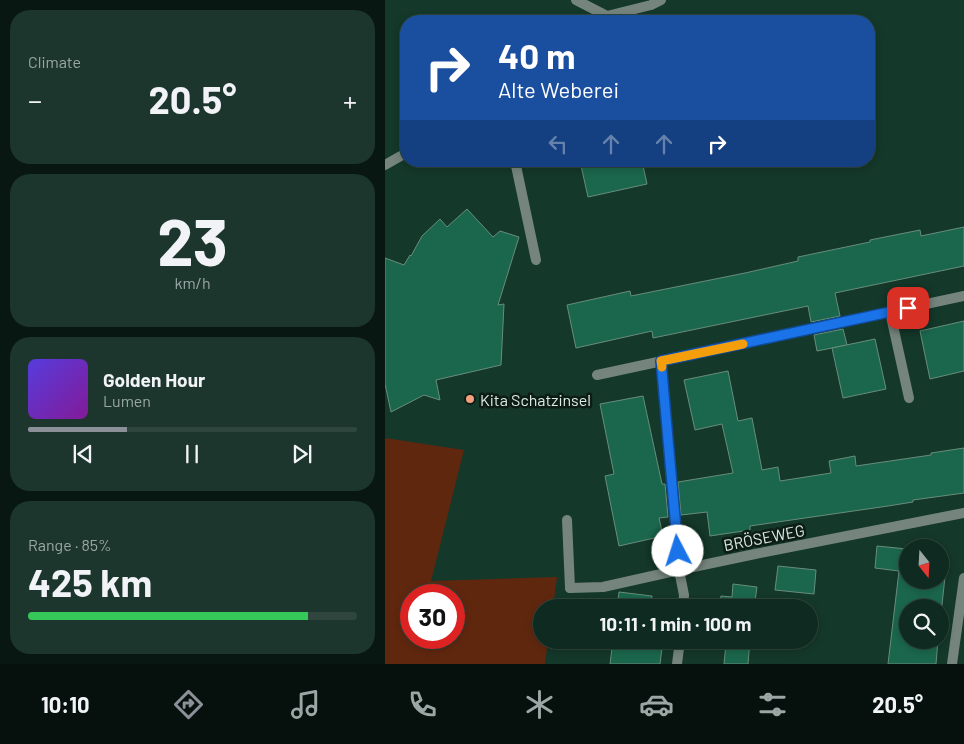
<!DOCTYPE html>
<html lang="en">
<head>
<meta charset="utf-8">
<style>
  body { margin:0; font-family:Barlow,sans-serif; background:#1d362d; color:#f1f3f6; height:100vh; display:flex; flex-direction:column; font-size:19px; white-space:nowrap }
  * { box-sizing:border-box; margin:0 }
  p { font-size:16px; color:#9ba7a5 }
  .icon { flex:none; width:28px; height:28px; fill:none; stroke:currentColor; stroke-width:2; stroke-linecap:round; stroke-linejoin:round }
  .map { position:relative; flex:1; overflow:hidden }
  .panel { display:flex; flex-direction:column; gap:10px; padding:10px; background:#081712; width:385px }
  .panel>* { flex:none }
  .banner { position:absolute; left:15px; top:15px; width:475px; height:152px; border-radius:20px; box-shadow:0 2px 8px #0003,0 0 0 1px #2f463e; background:#1a4fa0; color:#fff; overflow:hidden }
  .needle { width:32px; rotate:162deg }
  .controls { position:absolute; left:514px; top:539px; display:grid; gap:10px }
  .controls a { display:grid; place-items:center; width:50px; height:50px; border-radius:50%; background:#0f2a20; box-shadow:0 2px 8px #0003,0 0 0 1px #2f463e; font-size:25px }
  .speed { position:absolute; left:15px; top:584px; display:flex; gap:10px; font-size:25px; font-weight:700; text-align:center }
  .speed>* { display:grid; place-content:center; width:65px; height:65px; border-radius:50%; background:#0f2a20; box-shadow:0 2px 8px #0003,0 0 0 1px #2f463e; line-height:1 }
  .speed .limit { border:8px solid #d22; background:#fff; color:#111 }
  .pin { position:absolute; display:grid; place-items:center; width:42px; height:42px; color:#fff; margin:-21px; border-radius:10px; box-shadow:0 2px 8px #0006 }
  .me { position:absolute; width:55px; margin:-28px; rotate:355deg; stroke-linejoin:round; filter:drop-shadow(0 0 4px #0008) }
  .turn { display:flex; align-items:center; gap:18px; height:105px; padding:0 15px; font-size:22px }
  .turn .icon { width:65px; height:65px; stroke-width:2.5 }
  .turn b { display:block; font-size:35px; line-height:42px }
  .lanes { display:flex; align-items:center; height:48px; padding:0 15px; background:#0003; justify-content:center; gap:25px; direction:ltr }
  .lanes .off { opacity:.35 }
  .big { font-size:38px; font-weight:700; line-height:1.1 }
  .panel .widget { flex:1; display:flex; flex-direction:column; justify-content:center; gap:8px; min-width:0; padding:0 18px; border-radius:20px; background:#1d362d }
  .panel .dial { align-items:center; gap:0 }
  .dial b { font-size:65px; line-height:1 }
  .song { display:flex; align-items:center; gap:15px }
  .cover { width:60px; height:60px; border-radius:8px; background:linear-gradient(135deg,hsl(250 70% 55%),hsl(290 70% 35%)) }
  .played { height:5px; border-radius:2px; background:linear-gradient(90deg,#8c9099 30%,#2f463e 30%) }
  .keys { display:flex; justify-content:space-around; direction:ltr }
  .heat { display:flex; justify-content:space-between; align-items:center; font-size:28px; direction:ltr }
  .charge { height:8px; border-radius:4px; background:linear-gradient(90deg,#34c759 85%,#2f463e 0) }
  .trip { position:absolute; left:148px; top:599px; width:285px; height:50px; border-radius:25px; background:#0f2a20; box-shadow:0 2px 8px #0003,0 0 0 1px #2f463e; font-weight:700; line-height:50px; text-align:center }
  .tabs { display:flex; height:80px; justify-content:space-around; align-items:center; background:#06110d; color:#9ba7a5 }
  .tabs .icon { width:35px; height:35px }
  .tabs .selected { color:#8c9099 }
  .tabs b { font-size:22px; color:#f1f3f6 }
  main { display:flex; flex:1; min-height:0 }
  .map>svg:first-child { display:block }
  .green { fill:#60270f; fill-rule:evenodd }
  .building { fill:#1b674d; stroke:#688d7c }
  .lines { fill:none; stroke-linecap:round; stroke-linejoin:round }
  .service { stroke:#75857d; stroke-width:10 }
  .minor { stroke:#75857d; stroke-width:10 }
  .tertiary { stroke:#75857d; stroke-width:10 }
  .route-casing { stroke:#114b97; stroke-width:12 }
  .route { stroke:#1a73e8; stroke-width:9 }
  .slow { stroke:#f59e0b; stroke-width:9 }
  .poi-dot { fill:#f2a080; stroke:#0d1c15; stroke-width:2 }
  .labels { text-anchor:middle; dominant-baseline:central; stroke-width:5; stroke-linejoin:round; paint-order:stroke }
  .poi-label { font-size:16px; fill:#dbeee5; stroke:#0d1c15; text-anchor:start }
  .street-label { font-size:16px; fill:#dbeee5; stroke:#0d1c15 }
</style>
</head>
<body>
<main>
<section class="panel">
<div class="widget"><p>Climate</p>
<div class="heat"><a>−</a><b class="big">20.5°</b><a>+</a></div>
</div>
<div class="widget dial"><b>23</b><p>km/h</p></div>
<div class="widget">
<div class="song"><i class="cover"></i><div><b>Golden Hour</b><p>Lumen</p></div></div>
<div class="played"></div>
<div class="keys"><svg class="icon" aria-label="previous" viewBox="0 0 24 24"><path d="M18 5L8 12l10 7zM5 5v14"/></svg><svg class="icon" aria-label="pause" viewBox="0 0 24 24"><path d="M8 5v14M16 5v14"/></svg><svg class="icon" aria-label="next" viewBox="0 0 24 24"><path d="M6 5l10 7-10 7zM19 5v14"/></svg></div>
</div>
<div class="widget"><p>Range · 85%</p><b class="big">425 km</b><div class="charge"></div></div>
</section>
<div class="map">
<svg width="579" height="664" viewBox="0 0 579 664">
  <rect width="100%" height="100%" fill="#14382a"/>
  <!-- green -->
  <path class="green" d="M0 438 79 450 46 581 172 577 168 607 156 608V640H163L160 664H0ZM26 595H69V638H26Z"/>
  <!-- building -->
  <g class="building">
    <polygon points="195,161 257,161 262,184 203,197"/>
    <polygon points="82,209 108,237 115,231 134,237 113,305 119,304 116,365 51,380 55,400 39,395 6,412 0,384 0,258 19,265 25,255 26,256 37,236 55,219 62,227"/>
    <polygon points="579,227 579,266 450,293 455,316 426,322 423,306 268,338 267,331 191,348 182,305 245,291 246,296 360,273 413,261 413,257 485,242 485,240 535,230 536,236"/>
    <polygon points="579,321 579,371 545,379 535,331"/>
    <polygon points="458,329 462,345 432,351 429,335"/>
    <polygon points="490,339 501,389 458,398 447,348"/>
    <polygon points="343,371 353,421 367,418 377,470 393,467 395,481 446,473 444,461 470,456 471,466 546,455 546,453 579,448 579,493 528,500 528,502 503,506 365,526 365,530 325,536 322,512 296,515 293,482 348,473 337,424 310,430 299,380"/>
    <polygon points="258,396 277,484 280,484 283,517 274,518 278,536 234,546 220,476 229,474 215,404"/>
    <polygon points="492,546 522,549 522,580 555,580 555,576 560,577 555,623 555,608 522,608 522,640 553,640 551,664 503,664 514,571 490,568"/>
    <polygon points="393,566 431,570 429,594 390,590"/>
    <polygon points="348,584 372,587 369,608 334,608 336,596 347,597"/>
    <polygon points="234,592 267,596 266,608 232,608"/>
    <polygon points="228,640 278,640 275,664 225,664"/>
    <polygon points="330,640 365,640 363,664 339,664 341,644 330,643"/>
  </g>
  <g class="lines">
    <!-- service -->
    <g class="service">
      <polyline points="130,161 151,260"/>
      <polyline points="182,520 185,588"/>
    </g>
    <!-- minor -->
    <g class="minor">
      <polyline points="0,165 21,153"/>
      <polyline points="505,312 524,398"/>
      <polyline points="276,361 294,570 299,595 298,608"/>
      <polyline points="212,375 579,296"/>
      <polyline points="185,588 218,587 294,570 370,554 579,513"/>
      <polyline points="292,664 295,640"/>
      <polyline points="567,664 579,578"/>
    </g>
    <!-- tertiary -->
    <polyline class="tertiary" points="191,0 222,16 266,5 276,0"/>
  </g>
  <g class="lines">
    <defs>
      <polyline id="route" points="293,551 276,361 523,308"/>
    </defs>
    <!-- route casing -->
    <use href="#route" class="route-casing"/>
    <!-- route -->
    <use href="#route" class="route"/>
    <!-- slow -->
    <polyline class="slow" points="277,367 276,361 358,344"/>
  </g>
  <!-- markers -->
  <circle class="poi-dot" cx="85" cy="399" r="5"/>
  <g class="labels">
    <!-- poi labels -->
    <g class="poi-label">
      <text x="95" y="399">Kita Schatzinsel</text>
    </g>
    <!-- street labels -->
    <g class="street-label">
      <text transform="translate(379 537) rotate(-11)">BRÖSEWEG</text>
    </g>
  </g>
</svg>
<div class="controls">
<a><svg class="needle" viewBox="-14 -14 28 28"><path d="M0-13l5 13h-10z" fill="#e53935"/><path d="M0 13l5-13h-10z" fill="#9ba7a5"/></svg></a>
<a><svg class="icon" aria-label="search" viewBox="0 0 24 24"><circle cx="10" cy="10" r="6"/><path d="M15 15l6 6"/></svg></a>
</div>
<div class="speed"><div class="limit">30</div></div>
<div class="pin" style="left:523px;top:308px;background:#d93025"><svg class="icon" aria-label="arrive" viewBox="0 0 24 24"><path d="M6 21V4h12l-3 4 3 4H6"/></svg></div>
<svg class="me" style="left:293px;top:551px" viewBox="-20 -20 40 40"><circle r="19" fill="#fff"/><path d="M0-13L10 11 0 6-10 11z" fill="#1a73e8"/></svg>
<div class="trip">10:11 · 1 min · 100 m</div>
<div class="banner">
<div class="turn"><svg class="icon" aria-label="right" viewBox="0 0 24 24"><path d="M7 20v-9h11M14 6l5 5-5 5"/></svg><div><b>40 m</b>Alte Weberei</div></div>
<div class="lanes"><svg class="icon off" aria-label="left" viewBox="0 0 24 24"><path d="M17 20v-9H6M10 6l-5 5 5 5"/></svg><svg class="icon off" aria-label="ahead" viewBox="0 0 24 24"><path d="M12 20V5M6 11l6-6 6 6"/></svg><svg class="icon off" aria-label="ahead" viewBox="0 0 24 24"><path d="M12 20V5M6 11l6-6 6 6"/></svg><svg class="icon" aria-label="right" viewBox="0 0 24 24"><path d="M7 20v-9h11M14 6l5 5-5 5"/></svg></div>
</div>
</div>
</main>
<nav class="tabs">
<b>10:10</b>
<svg class="icon selected" aria-label="directions" viewBox="0 0 24 24"><path d="M12 3l9 9-9 9-9-9zM9 14v-3h6M13 9l2 2-2 2"/></svg>
<svg class="icon" aria-label="music" viewBox="0 0 24 24"><path d="M9 18V5l10-2v13"/><circle cx="6" cy="18" r="3"/><circle cx="16" cy="16" r="3"/></svg>
<svg class="icon" aria-label="phone" viewBox="0 0 24 24"><path d="M5 4h4l2 5-3 2q2 4 5 5l2-3 5 2v4C11 20 4 13 5 4z"/></svg>
<svg class="icon" aria-label="climate" viewBox="0 0 24 24"><path d="M12 3v18M4 7l16 10M4 17L20 7"/></svg>
<svg class="icon" aria-label="car" viewBox="0 0 24 24"><path d="M5 17H2v-5l4-1 3-4h7l3 4 3 1v5h-3M9 17h6M6 11h13"/><circle cx="7" cy="17" r="2"/><circle cx="17" cy="17" r="2"/></svg>
<svg class="icon" aria-label="filters" viewBox="0 0 24 24"><path d="M4 7h16M4 17h16"/><circle cx="9" cy="7" r="2"/><circle cx="15" cy="17" r="2"/></svg>
<b>20.5°</b>
</nav>
</body>
</html>
